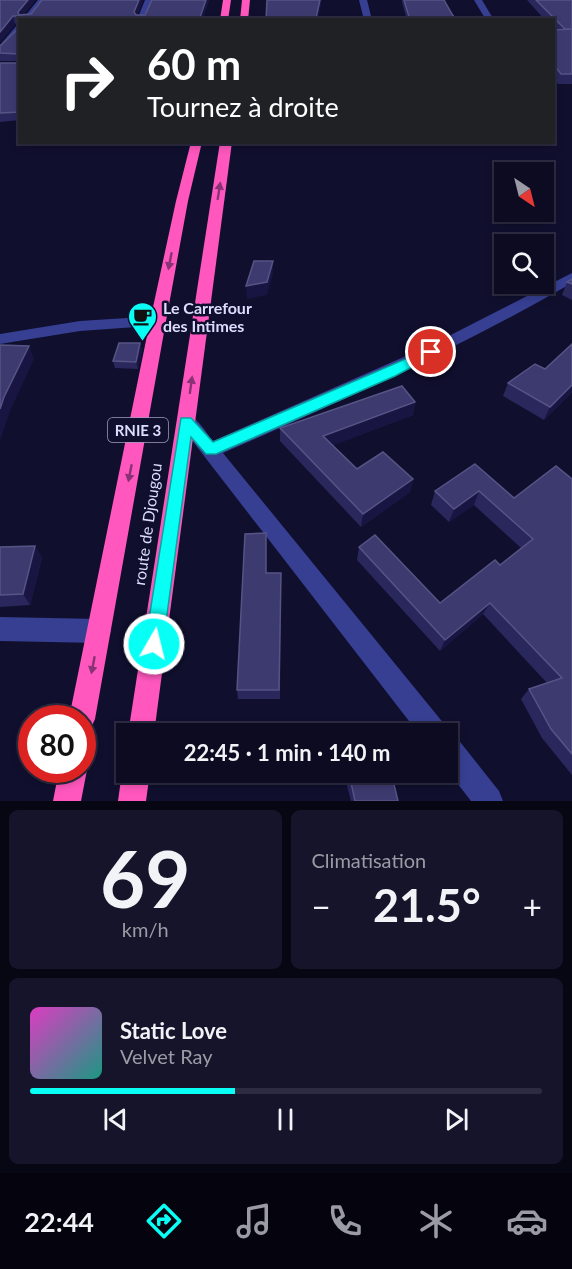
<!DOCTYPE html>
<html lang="fr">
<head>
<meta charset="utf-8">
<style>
  body { margin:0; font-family:Lato,sans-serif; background:#15142a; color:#f1f3f6; height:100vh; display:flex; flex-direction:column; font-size:22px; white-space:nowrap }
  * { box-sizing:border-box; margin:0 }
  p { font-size:20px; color:#9a9ba5 }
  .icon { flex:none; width:33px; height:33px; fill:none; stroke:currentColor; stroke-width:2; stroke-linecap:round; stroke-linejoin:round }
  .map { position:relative; height:801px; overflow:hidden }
  .drawer { display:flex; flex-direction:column; gap:9px; padding:9px; background:#070613; flex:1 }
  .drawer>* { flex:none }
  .hud { position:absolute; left:18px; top:18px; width:537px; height:126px; border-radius:0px; box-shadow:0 3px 9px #0003,0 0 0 2px #2c2b40; background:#202124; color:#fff; overflow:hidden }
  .needle { width:39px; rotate:145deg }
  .buttons { position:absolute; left:494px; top:162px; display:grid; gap:12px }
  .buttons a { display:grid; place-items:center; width:60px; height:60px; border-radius:0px; background:#0c0b22; box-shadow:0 3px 9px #0003,0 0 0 2px #2c2b40; font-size:30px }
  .speed { position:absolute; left:18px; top:705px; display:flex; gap:12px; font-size:30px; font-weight:700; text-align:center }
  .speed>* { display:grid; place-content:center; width:78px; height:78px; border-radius:50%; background:#0c0b22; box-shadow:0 3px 9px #0003,0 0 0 2px #2c2b40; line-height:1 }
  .speed .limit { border:9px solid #d22; background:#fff; color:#111 }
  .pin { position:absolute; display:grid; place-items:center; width:51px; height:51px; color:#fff; margin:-26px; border:3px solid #fff; border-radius:50%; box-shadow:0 2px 6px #0007 }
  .me { position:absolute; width:66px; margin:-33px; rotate:8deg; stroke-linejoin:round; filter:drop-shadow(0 0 4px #0008) }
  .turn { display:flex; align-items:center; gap:21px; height:126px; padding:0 30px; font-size:27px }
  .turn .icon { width:78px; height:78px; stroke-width:2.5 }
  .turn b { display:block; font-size:42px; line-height:51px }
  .big { font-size:45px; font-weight:700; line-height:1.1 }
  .drawer .card { flex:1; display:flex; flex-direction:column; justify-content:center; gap:9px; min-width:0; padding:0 21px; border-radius:9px; background:#15142a }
  .drawer .dial { align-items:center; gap:0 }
  .dial b { font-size:78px; line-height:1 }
  .song { display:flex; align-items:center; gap:18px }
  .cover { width:72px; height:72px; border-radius:9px; background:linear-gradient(135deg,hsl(310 70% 55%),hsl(170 70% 35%)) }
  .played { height:6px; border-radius:3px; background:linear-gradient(90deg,#08fff6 40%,#2c2b40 40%) }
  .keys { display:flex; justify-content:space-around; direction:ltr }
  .heat { display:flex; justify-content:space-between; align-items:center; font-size:33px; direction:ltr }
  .drawer .tiles { flex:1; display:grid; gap:9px; grid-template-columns:1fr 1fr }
  .card:last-child { grid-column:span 2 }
  .trip { position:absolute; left:116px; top:723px; width:342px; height:60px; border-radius:0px; background:#0c0b22; box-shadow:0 3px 9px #0003,0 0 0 2px #2c2b40; font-weight:700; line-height:60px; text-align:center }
  .dock { display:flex; height:96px; justify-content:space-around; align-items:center; background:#05040e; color:#9a9ba5 }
  .dock .icon { width:42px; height:42px }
  .dock .on { color:#08fff6 }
  .dock b { font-size:27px; color:#f1f3f6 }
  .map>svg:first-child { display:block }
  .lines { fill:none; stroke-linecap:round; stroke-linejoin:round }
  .minor { fill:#363f92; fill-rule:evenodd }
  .highway { fill:#ff57be; fill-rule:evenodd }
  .wall { fill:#2a275d }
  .shaded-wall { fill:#181543 }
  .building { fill:#3d3a6f; stroke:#565485; stroke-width:1.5 }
  .oneway { fill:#883376 }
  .route { fill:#08fff6; stroke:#05a6a0; stroke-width:1.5 }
  .labels { text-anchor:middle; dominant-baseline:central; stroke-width:5; stroke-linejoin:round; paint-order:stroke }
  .shield { fill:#100f2e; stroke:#9f9fc0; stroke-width:1.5 }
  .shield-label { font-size:15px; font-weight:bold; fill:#dcddff }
  .poi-label { font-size:16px; font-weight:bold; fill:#dcddff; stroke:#100f2e; text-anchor:start }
  .street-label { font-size:16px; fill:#dcddff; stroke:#100f2e }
</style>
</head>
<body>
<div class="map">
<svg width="572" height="801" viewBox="0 0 572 801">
  <rect width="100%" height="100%" fill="#100f2e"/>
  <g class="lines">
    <!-- minor -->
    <g class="minor">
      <polygon points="38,0 46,0 31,20 22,20"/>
      <polygon points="145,0 153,0 145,20 137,20"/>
      <polygon points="359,0 367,0 372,20 364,20"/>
      <polygon points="474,0 482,0 494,20 486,20"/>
      <polygon points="17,25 20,25 20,33 0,53 0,45"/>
      <path d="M572 273V283C459 348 342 401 223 453L445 725 449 735 457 738 499 791 503 801H471L447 770V734H419L177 421 179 416C195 411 204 430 213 441L433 344Z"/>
      <polygon points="158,316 164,317 166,321 164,325 80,331 0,344 0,334 80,321"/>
      <polygon points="0,617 99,619 108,623 111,631 108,639 99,643 0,641"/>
    </g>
    <!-- highway -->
    <g class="highway">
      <polygon points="223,0 231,0 228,20 220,20"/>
      <polygon points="242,0 250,0 248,20 240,20"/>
      <polygon points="191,142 202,142 188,201 166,321 95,719 91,728 82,732 82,718 69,718 150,321 176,201"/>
      <polygon points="220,142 232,142 154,734 128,734"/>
      <polygon points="82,760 87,770 81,801 53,801 59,770 82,770"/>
      <polygon points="126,763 126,772 150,772 146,801 118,801 122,772"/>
    </g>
  </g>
  <!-- wall -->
  <g class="wall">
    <polygon points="0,0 35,0 24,14 31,14 42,0 143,0 137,15 145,15 209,0 202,20 20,20 20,23 15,24 0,42"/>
    <polygon points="402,0 444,0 452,14 456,20 407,20 402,2"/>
    <polygon points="527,0 572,0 572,84 558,84 554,78 554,20 545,20"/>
    <polygon points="20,27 20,61 0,61 0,46"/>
    <polygon points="20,62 20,120 0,122 0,63 18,63"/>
    <polygon points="572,279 572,300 562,295 567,282"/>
    <polygon points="140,343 142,350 138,369 115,368 113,361"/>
    <polygon points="508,383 572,392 544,420 503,396"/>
    <polygon points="415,402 413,415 333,445 357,469 413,479 410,492 361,527 280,441 280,428"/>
    <polygon points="475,464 514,498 572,479 572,775 542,738 521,699 529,689 547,683 483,614 440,651 357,560 359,547 440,603 500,565 521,548 474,505 449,522 431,505 435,491"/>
    <polygon points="266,533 266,573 281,573 280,699 238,699 237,690"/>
    <polygon points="35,546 42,558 30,605 0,607 0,547"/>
    <polygon points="350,778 398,801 351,801 347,786"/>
  </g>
  <!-- shaded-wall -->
  <g class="shaded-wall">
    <polygon points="28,0 35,0 20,19 18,12"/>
    <polygon points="139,0 143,0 135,19 134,12"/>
    <polygon points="206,0 209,0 202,20 199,20"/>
    <polygon points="320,0 322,0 318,20 316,20"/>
    <polygon points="13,16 15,24 0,42 0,32"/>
    <polygon points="273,261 273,274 267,295 247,299 246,286"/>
    <polygon points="140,343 142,350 138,369 136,362"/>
    <polygon points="29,346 34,359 10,411 0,441 0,409 4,397"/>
    <polygon points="572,385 572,392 544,420 550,407"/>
    <polygon points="415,402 413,415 323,449 323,436"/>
    <polygon points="413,479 410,492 361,527 363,514"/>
    <polygon points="479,491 474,505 449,522 454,509"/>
    <polygon points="35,546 42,558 30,605 23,594"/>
    <polygon points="490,603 483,614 440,651 445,640"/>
  </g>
  <!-- building -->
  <g class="building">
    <polygon points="0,0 28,0 18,12 19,15 31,14 42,0 139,0 134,12 136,15 145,15 152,0 206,0 199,20 20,20 20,16 13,16 0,32"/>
    <polygon points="267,0 320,0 316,18 359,18 357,20 266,20"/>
    <polygon points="404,0 444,0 452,14 456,20 410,20"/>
    <polygon points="536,0 572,0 572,74 561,74 554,65 554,30 572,29 565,29"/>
    <polygon points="20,27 20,55 19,54 0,53 0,46"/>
    <polygon points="20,62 20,112 0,113 0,63 18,63"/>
    <polygon points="254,261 273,261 267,282 246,286"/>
    <polygon points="572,279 572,284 567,282"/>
    <polygon points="119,343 140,343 136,362 113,361"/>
    <polygon points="572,344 572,385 550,407 508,383 535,364 545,369"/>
    <polygon points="0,345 29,346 4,397 0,409"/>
    <polygon points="402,386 415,402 323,436 357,469 383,452 413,479 363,514 280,428"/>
    <polygon points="475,464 514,498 556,466 572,479 572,754 551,729 529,689 562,678 490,603 445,640 359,547 375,535 440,603 495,560 500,565 533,539 479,491 454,509 435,491"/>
    <polygon points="266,533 266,573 281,573 279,690 237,690 245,534"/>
    <polygon points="35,546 23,594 0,595 0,547"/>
    <polygon points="376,772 391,772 398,801 355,801 350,778"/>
  </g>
  <!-- one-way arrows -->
  <defs><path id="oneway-solid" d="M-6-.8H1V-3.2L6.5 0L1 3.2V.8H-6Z" transform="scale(1.5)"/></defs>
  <g class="oneway">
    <use href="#oneway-solid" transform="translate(219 191) rotate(-81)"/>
    <use href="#oneway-solid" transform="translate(170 261) rotate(101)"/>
    <use href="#oneway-solid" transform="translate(191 385) rotate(-82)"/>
    <use href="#oneway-solid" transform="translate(130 473) rotate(101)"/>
    <use href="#oneway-solid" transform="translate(93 665) rotate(101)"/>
  </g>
  <!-- route -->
  <polygon class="route" points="431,348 437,352 435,355 395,376 216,454 206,454 191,437 163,644 161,651 154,654 148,651 145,644 181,418 191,418 213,442"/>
  <!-- icons -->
  <defs>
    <symbol id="cafe-pin" viewBox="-11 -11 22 30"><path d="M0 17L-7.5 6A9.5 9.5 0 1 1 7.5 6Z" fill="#08fff6" stroke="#100f2e"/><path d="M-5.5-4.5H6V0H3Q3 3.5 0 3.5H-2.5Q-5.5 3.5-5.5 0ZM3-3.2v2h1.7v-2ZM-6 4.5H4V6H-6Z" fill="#111"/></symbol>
  </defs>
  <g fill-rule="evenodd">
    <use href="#cafe-pin" x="126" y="300" width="33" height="45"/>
  </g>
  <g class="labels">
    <!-- shield labels -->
    <rect class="shield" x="108" y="418" width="60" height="24" rx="4.5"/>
    <g class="shield-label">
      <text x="138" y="430">RNIE 3</text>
    </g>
    <!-- poi labels -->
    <g class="poi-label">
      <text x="163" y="307">Le Carrefour<tspan x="163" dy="18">des Intimes</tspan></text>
    </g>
    <!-- street labels -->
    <g class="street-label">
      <text transform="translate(147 524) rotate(-82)">route de Djougou</text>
    </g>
  </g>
</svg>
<div class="buttons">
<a><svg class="needle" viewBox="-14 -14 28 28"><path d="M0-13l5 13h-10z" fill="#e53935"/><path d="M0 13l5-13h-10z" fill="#9a9ba5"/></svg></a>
<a><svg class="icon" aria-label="search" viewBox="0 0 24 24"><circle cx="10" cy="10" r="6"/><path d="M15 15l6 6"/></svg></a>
</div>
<div class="speed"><div class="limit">80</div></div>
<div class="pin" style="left:431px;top:352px;background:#d93025"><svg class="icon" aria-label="arrive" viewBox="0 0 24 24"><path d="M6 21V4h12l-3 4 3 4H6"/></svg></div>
<svg class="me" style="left:154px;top:644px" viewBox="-20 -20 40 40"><circle r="17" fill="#08fff6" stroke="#fff" stroke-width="3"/><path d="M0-11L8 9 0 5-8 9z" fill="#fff"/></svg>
<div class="trip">22:45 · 1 min · 140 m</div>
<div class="hud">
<div class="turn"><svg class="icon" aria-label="right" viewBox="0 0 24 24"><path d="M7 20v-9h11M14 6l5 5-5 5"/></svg><div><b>60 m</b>Tournez à droite</div></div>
</div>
</div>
<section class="drawer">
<div class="tiles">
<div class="card dial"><b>69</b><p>km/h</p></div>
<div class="card"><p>Climatisation</p>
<div class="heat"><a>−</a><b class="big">21.5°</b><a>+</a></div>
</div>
<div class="card">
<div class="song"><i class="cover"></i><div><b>Static Love</b><p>Velvet Ray</p></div></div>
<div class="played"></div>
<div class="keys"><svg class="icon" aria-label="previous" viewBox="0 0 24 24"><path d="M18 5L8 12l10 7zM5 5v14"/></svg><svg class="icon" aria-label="pause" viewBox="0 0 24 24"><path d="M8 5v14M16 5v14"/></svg><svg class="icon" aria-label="next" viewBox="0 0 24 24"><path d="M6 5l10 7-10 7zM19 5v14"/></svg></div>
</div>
</div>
</section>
<nav class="dock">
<b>22:44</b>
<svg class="icon on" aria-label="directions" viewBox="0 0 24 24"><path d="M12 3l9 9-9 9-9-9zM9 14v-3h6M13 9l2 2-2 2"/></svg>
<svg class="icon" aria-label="music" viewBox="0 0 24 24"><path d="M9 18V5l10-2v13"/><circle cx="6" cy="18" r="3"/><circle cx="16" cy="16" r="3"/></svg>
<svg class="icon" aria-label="phone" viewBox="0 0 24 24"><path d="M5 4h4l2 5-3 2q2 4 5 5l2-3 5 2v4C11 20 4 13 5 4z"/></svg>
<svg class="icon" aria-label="climate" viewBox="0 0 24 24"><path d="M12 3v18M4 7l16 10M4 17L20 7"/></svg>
<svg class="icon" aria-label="car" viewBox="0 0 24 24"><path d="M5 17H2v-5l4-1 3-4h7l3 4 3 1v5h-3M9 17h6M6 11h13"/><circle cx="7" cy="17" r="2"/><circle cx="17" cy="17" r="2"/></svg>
</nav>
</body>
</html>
